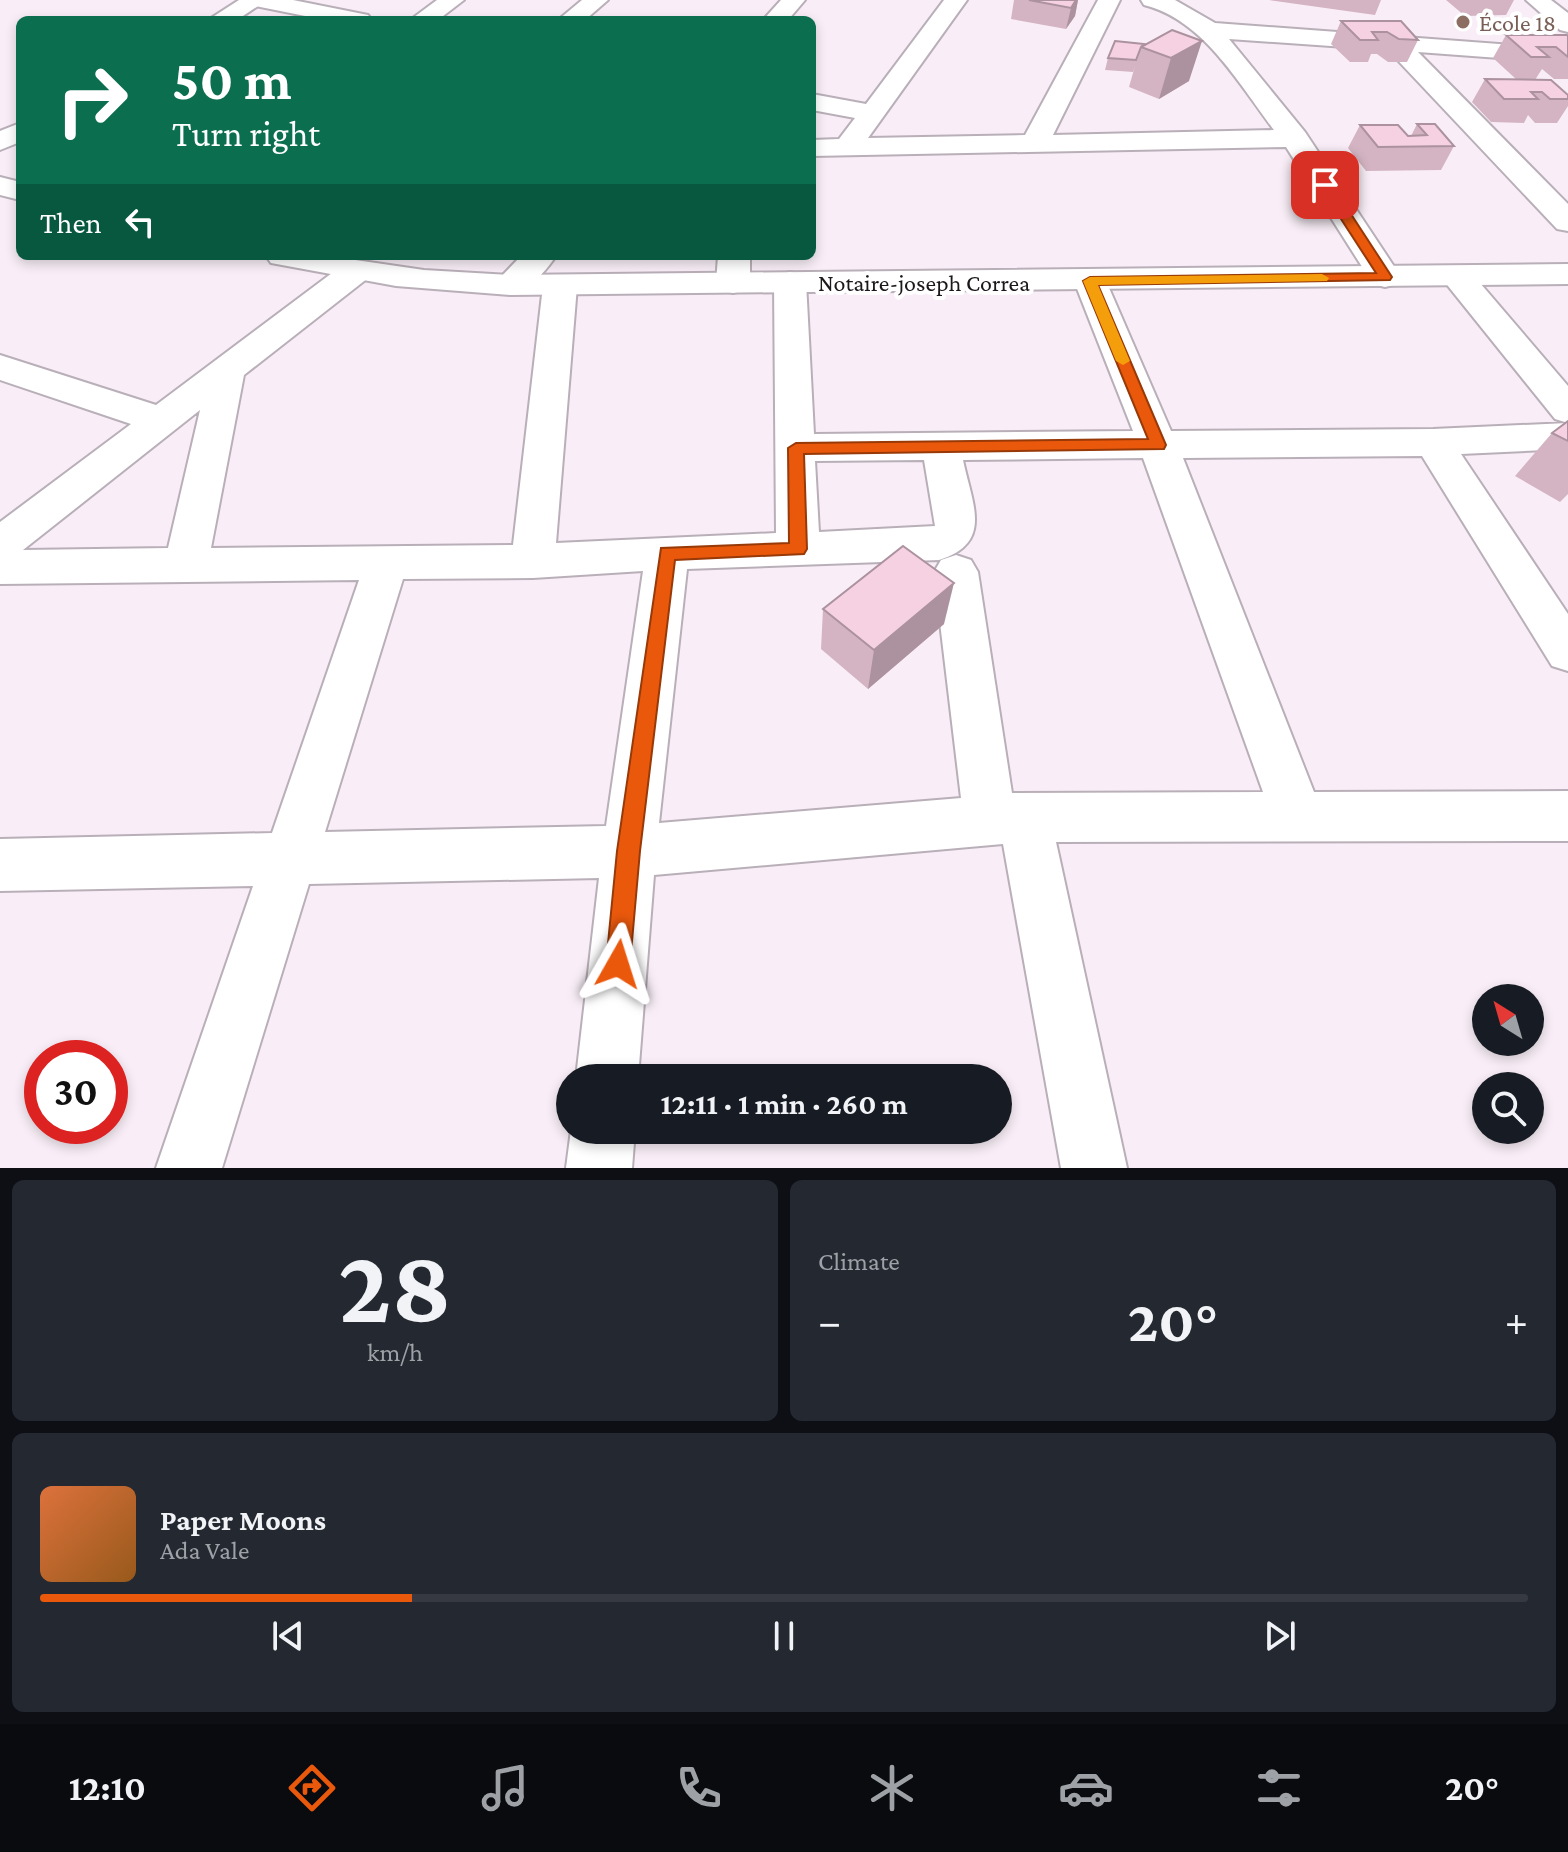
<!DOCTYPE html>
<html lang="en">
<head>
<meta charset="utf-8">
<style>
  body { margin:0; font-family:"Crimson Pro",serif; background:#242831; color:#f1f3f6; height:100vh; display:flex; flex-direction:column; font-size:30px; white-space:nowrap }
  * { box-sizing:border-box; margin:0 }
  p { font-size:26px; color:#9ea1a6 }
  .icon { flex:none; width:44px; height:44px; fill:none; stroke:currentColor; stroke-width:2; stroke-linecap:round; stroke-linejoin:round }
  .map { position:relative; height:1168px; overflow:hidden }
  .drawer { display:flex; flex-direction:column; gap:12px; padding:12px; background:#0d0f14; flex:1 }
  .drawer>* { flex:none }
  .top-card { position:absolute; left:16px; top:16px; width:800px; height:244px; border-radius:12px; box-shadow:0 4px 12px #0003; background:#0b6e4f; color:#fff; overflow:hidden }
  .needle { width:52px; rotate:323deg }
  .tools { position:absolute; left:1472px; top:984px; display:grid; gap:16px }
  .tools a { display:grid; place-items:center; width:72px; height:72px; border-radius:50%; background:#171b24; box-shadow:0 4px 12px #0003; font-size:40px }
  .speed { position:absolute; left:24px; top:1040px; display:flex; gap:16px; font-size:40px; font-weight:700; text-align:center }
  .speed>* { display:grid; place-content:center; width:104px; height:104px; border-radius:50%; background:#171b24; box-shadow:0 4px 12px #0003; line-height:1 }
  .speed .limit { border:12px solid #d22; background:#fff; color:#111 }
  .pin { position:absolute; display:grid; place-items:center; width:68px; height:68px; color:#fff; margin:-34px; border-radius:16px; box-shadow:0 4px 12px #0006 }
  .me { position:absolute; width:88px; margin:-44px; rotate:6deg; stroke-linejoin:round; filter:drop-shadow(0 0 6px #0008) }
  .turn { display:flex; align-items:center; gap:28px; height:168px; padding:0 24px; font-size:36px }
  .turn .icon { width:104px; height:104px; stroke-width:2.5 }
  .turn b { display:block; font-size:56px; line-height:68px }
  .then { display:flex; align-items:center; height:76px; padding:0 24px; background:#0003; gap:16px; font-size:30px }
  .big { font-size:60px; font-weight:700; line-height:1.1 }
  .drawer .card { flex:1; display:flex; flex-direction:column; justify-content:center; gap:12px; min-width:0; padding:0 28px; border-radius:12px; background:#242831 }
  .drawer .dial { align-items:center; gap:0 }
  .dial b { font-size:104px; line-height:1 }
  .song { display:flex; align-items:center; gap:24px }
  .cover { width:96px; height:96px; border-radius:12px; background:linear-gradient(135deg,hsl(20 70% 55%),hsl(30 70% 35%)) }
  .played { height:8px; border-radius:4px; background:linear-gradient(90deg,#ea580c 25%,#363941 25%) }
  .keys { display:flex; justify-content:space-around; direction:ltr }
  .heat { display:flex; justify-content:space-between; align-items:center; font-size:44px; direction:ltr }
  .drawer .tiles { flex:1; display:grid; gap:12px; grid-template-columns:1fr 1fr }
  .card:last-child { grid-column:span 2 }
  .trip { position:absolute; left:556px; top:1064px; width:456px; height:80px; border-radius:40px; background:#171b24; box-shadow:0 4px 12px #0003; font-weight:700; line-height:80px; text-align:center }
  .tab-bar { display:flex; height:128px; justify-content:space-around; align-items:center; background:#090b0e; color:#9ea1a6 }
  .tab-bar .icon { width:56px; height:56px }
  .tab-bar .current { color:#ea580c }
  .tab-bar b { font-size:36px; color:#f1f3f6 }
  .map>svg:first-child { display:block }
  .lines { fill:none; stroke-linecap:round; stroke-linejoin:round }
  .minor-casing { stroke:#b9afb8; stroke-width:4 }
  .tertiary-casing { stroke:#b9afb8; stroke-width:4 }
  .secondary-casing { stroke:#b9afb8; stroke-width:4 }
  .minor { fill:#fff; fill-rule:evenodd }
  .tertiary { fill:#fff; fill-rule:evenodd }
  .secondary { fill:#fff; fill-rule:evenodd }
  .wall { fill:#d4b4c2 }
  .shaded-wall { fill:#ac929e }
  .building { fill:#f6d1e2; stroke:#ac929e; stroke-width:2 }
  .route { fill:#ea580c; stroke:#983908; stroke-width:2 }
  .slow { fill:#f59e0b }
  .education-dot { fill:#8d6e63; stroke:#fff; stroke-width:3 }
  .labels { text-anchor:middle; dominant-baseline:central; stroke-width:8; stroke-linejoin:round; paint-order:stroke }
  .far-education-label { font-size:24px; fill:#785e54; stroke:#fff; text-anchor:start }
  .far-street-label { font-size:24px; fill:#1b171a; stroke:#fff }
</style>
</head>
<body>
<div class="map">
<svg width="1568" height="1168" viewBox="0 0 1568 1168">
  <rect width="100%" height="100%" fill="#f9eef7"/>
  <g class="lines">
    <defs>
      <g id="minor">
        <polygon points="247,0 293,0 368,15 372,20 325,20 250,5"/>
        <polygon points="437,0 464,0 438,20 410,20"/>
        <polygon points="582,0 608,0 585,20 558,20"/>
        <polygon points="781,0 805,0 788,20 763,20"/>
        <path d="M944 0H967L868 138 1025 135 1098 0H1120L1053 135 1274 130C1239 84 1204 20 1144 5L1141 0H1175L1215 23 1568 49V63L1418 52 1568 204V231L1557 229 1388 50 1229 39 1305 132 1401 277 1397 284 1385 287 1373 284 1286 147 812 156V140L839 139 855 118 812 110V94L866 104Z"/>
        <path d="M521 256H556C542 276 523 298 498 292L493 285Z"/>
        <polygon points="718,256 750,256 750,283 745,290 733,293 721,290 716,283"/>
        <path d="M356 261 368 264 372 271 368 278 244 375 211 548 513 545 543 286 548 279 560 276 572 279 577 286 556 543 776 533 774 282 778 275 790 272 802 275 806 282 814 434 1133 431 1074 281 1078 274 1090 271 1102 274 1106 281 1171 431 1433 429 1568 423 1555 419 1440 276 1444 269 1456 266 1468 269 1568 386V449L1461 454 1568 614V671L1552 666 1422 456 1183 458 1314 792 1568 791V841L1056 842 1127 1168H1061L1003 844 654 875 638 1078H576L599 878 309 884 222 1168H156L253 886 0 891V839L272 833 359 580 0 584V522L131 424 0 380V355L156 405 344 264ZM200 410 168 548 23 550ZM1143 458 1263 792 1012 793 978 572 971 560 956 555 941 560 934 572 961 798 659 823 687 569 939 560C994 543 972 504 963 460ZM924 460 935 526 819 532 815 461ZM643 571 606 826 325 832 403 579 533 578Z"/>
        <polygon points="571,1130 635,1130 632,1168 566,1168"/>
      </g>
      <g id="tertiary">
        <polygon points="1526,0 1551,0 1568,13 1568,32 1560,30"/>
        <polygon points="0,177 20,182 20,200 0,195"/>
        <polygon points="266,256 328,256 424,270 510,275 1568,264 1568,284 510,295 396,286 271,263"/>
      </g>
      <g id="secondary">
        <polygon points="239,0 267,0 237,20 208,20"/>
        <polygon points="20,123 20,142 0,150 0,131"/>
      </g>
    </defs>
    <!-- minor casing -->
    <use href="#minor" class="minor-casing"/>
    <!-- tertiary casing -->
    <use href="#tertiary" class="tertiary-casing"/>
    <!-- secondary casing -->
    <use href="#secondary" class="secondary-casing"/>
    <!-- minor -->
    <use href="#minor" class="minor"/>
    <!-- tertiary -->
    <use href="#tertiary" class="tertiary"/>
    <!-- secondary -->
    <use href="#secondary" class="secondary"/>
  </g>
  <!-- wall -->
  <g class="wall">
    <polygon points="1014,0 1078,0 1075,16 1066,29 1011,19"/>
    <polygon points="1269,0 1381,0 1375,15"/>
    <polygon points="1446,0 1514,0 1506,15 1465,16"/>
    <polygon points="1341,21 1401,21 1418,40 1407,62 1388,62 1377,54 1371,54 1368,62 1350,62 1331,44"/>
    <polygon points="1172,30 1189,81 1159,99 1129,87 1135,66 1133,72 1105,70 1108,58 1143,46"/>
    <polygon points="1506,35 1568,36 1568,79 1554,79 1542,69 1535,80 1568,95 1568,106 1557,123 1535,123 1528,115 1524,123 1491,122 1472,102 1485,79 1517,80 1493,58"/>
    <polygon points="1417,124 1454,146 1441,170 1366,171 1348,148 1360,125 1408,136 1411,136"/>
    <polygon points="1568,421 1568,494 1560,502 1515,476 1552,433"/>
    <polygon points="823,609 944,624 868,689 821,649"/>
  </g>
  <!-- shaded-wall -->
  <g class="shaded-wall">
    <polygon points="1076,0 1078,0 1075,16 1066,29 1071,8"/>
    <polygon points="1202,41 1189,81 1159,99 1171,58"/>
    <polygon points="954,583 944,624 868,689 874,650"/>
  </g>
  <!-- building -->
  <g class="building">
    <polygon points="1029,0 1076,0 1071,8"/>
    <polygon points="1341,21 1401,21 1418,40 1399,39 1387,32 1372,32 1378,40 1360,40"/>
    <polygon points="1172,30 1202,41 1171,58 1141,47"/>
    <polygon points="1506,35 1567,35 1568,36 1568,57 1556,47 1537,47 1549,57 1531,57"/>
    <polygon points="1115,41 1144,44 1141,47 1136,60 1108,58"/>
    <polygon points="1485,79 1551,80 1568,95 1568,99 1550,99 1542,92 1531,92 1538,99 1504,99"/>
    <polygon points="1417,124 1435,124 1454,146 1378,147 1360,125 1398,125 1408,136 1427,135"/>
    <polygon points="1568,421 1568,441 1552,433"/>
    <polygon points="903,546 954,583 874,650 823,609"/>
  </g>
  <!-- route -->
  <polygon class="route" points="1321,182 1330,182 1392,277 1390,280 1098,285 1166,445 1164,449 804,454 807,549 804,554 675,560 640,851 630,964 626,973 618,976 610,973 606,964 617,851 661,548 789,543 788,448 796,443 1148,439 1083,281 1090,277 1376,273 1319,185"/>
  <!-- slow -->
  <polygon class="slow" points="1322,274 1329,278 1327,281 1098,285 1130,361 1123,365 1116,361 1083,281 1090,277"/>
  <!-- markers -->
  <circle class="education-dot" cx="1463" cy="22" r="8"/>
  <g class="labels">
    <!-- far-education labels -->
    <g class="far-education-label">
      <text x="1479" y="22">École 18</text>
    </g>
    <!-- far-street labels -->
    <g class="far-street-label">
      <text x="924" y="282">Notaire-joseph Correa</text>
    </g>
  </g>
</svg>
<div class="tools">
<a><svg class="needle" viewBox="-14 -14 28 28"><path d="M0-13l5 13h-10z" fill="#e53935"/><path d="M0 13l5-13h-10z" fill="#9ea1a6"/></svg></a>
<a><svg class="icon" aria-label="search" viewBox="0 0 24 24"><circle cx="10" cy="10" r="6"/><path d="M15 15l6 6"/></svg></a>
</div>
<div class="speed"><div class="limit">30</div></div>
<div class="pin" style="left:1325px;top:185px;background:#d93025"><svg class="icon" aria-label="arrive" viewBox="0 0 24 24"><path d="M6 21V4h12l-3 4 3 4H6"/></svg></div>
<svg class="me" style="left:618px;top:964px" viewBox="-20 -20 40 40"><path d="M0-17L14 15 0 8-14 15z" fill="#ea580c" stroke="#fff" stroke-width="4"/></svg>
<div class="trip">12:11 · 1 min · 260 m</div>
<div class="top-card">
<div class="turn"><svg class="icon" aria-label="right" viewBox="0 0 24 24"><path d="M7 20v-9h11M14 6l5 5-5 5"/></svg><div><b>50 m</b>Turn right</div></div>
<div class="then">Then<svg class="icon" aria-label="left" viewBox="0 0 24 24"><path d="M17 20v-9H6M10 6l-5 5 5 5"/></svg></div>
</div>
</div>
<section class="drawer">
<div class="tiles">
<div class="card dial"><b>28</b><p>km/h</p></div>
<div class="card"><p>Climate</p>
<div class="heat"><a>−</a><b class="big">20°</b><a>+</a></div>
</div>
<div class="card">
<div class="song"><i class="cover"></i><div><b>Paper Moons</b><p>Ada Vale</p></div></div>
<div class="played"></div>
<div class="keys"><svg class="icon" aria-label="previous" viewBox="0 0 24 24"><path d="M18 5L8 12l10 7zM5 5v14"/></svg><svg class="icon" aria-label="pause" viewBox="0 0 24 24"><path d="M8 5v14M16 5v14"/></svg><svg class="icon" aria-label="next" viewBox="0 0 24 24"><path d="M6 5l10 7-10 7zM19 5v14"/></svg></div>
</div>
</div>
</section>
<nav class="tab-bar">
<b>12:10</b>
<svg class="icon current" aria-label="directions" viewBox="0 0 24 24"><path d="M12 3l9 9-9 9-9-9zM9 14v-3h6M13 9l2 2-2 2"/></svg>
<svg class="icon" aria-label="music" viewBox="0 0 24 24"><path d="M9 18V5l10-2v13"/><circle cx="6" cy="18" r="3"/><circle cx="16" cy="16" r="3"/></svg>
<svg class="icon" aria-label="phone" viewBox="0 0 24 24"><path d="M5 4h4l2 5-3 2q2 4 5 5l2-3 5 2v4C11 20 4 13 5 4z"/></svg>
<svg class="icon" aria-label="climate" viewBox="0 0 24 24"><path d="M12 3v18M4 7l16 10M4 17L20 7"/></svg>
<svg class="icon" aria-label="car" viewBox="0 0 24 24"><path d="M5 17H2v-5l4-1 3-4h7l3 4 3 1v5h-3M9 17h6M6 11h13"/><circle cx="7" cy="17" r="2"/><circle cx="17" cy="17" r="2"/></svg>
<svg class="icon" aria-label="filters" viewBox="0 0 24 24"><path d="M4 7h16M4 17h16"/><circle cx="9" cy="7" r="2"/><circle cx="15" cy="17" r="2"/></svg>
<b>20°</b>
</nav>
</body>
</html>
